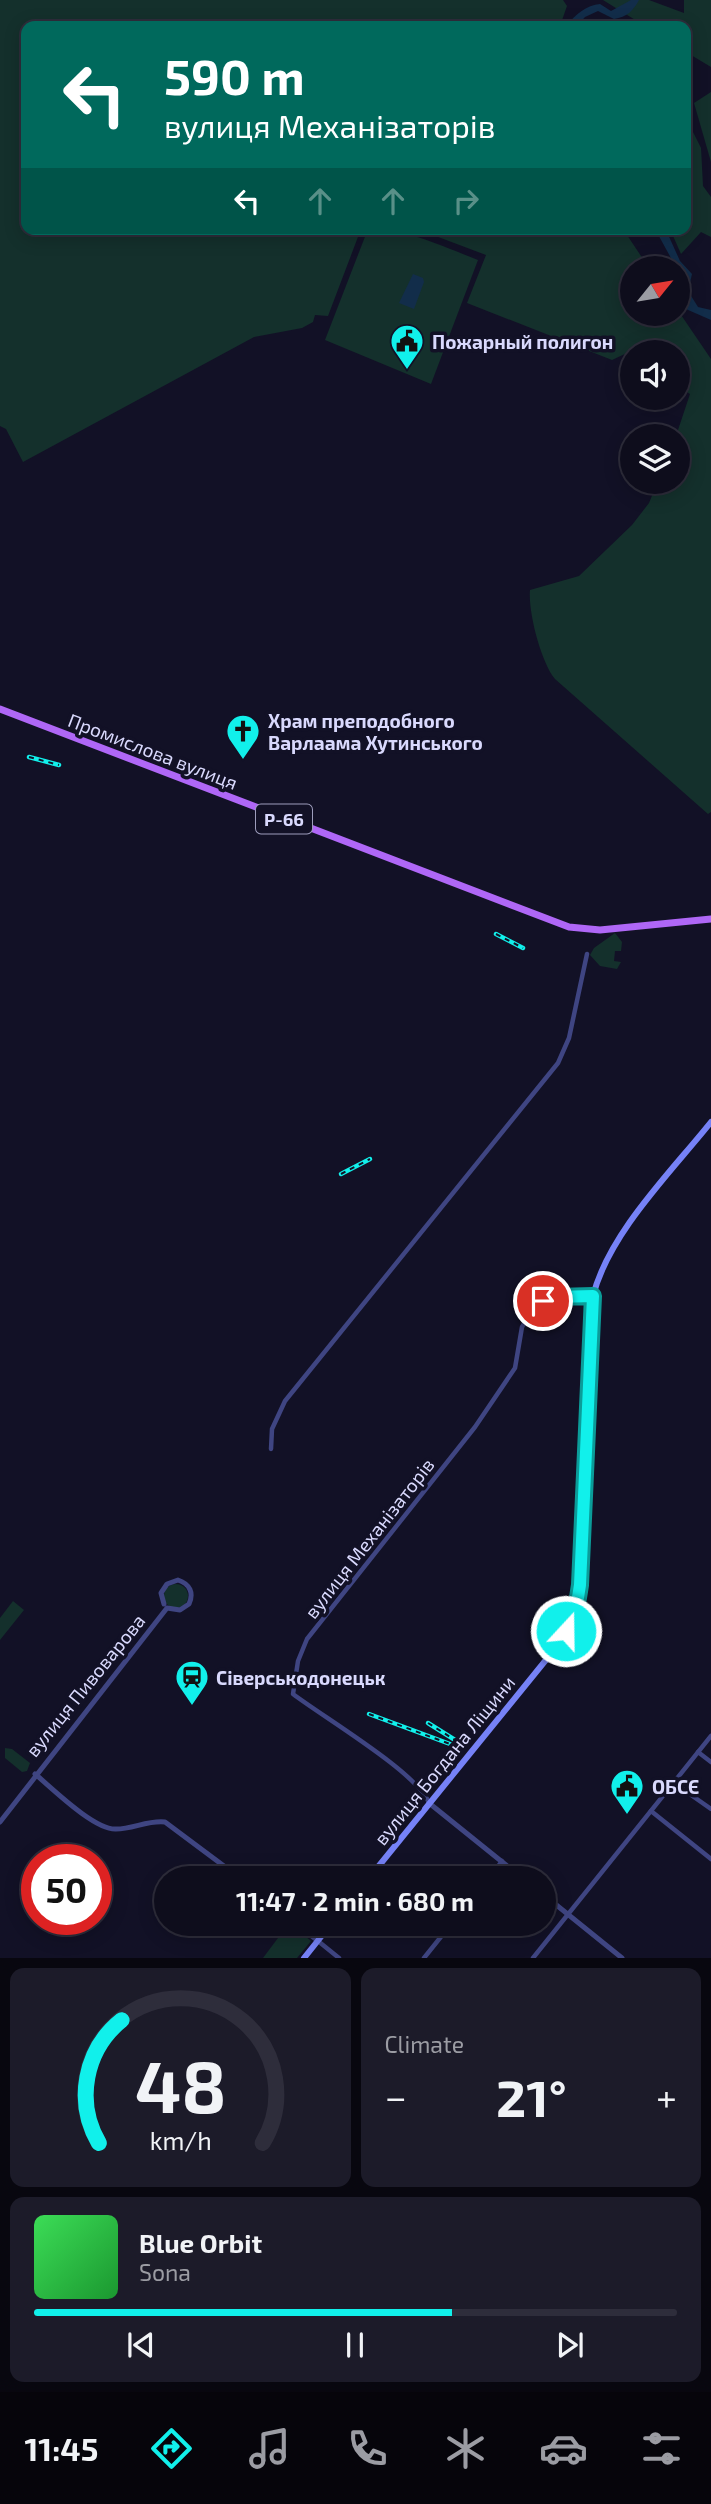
<!DOCTYPE html>
<html lang="en">
<head>
<meta charset="utf-8">
<style>
  body { margin:0; font-family:"Exo 2",sans-serif; background:#1c1b29; color:#f1f3f6; height:100vh; display:flex; flex-direction:column; font-size:26px; white-space:nowrap }
  * { box-sizing:border-box; margin:0 }
  p { font-size:23px; color:#9b9ca3 }
  .icon { flex:none; width:38px; height:38px; fill:none; stroke:currentColor; stroke-width:2; stroke-linecap:round; stroke-linejoin:round }
  .map { position:relative; height:1958px; overflow:hidden }
  .details { display:flex; flex-direction:column; gap:10px; padding:10px; background:#08070f; flex:1 }
  .details>* { flex:none }
  .top-card { position:absolute; left:21px; top:21px; width:670px; height:214px; border-radius:14px; box-shadow:0 4px 18px #0003,0 0 0 2px #2e2d3b; background:#00695c; color:#fff; overflow:hidden }
  .needle { width:46px; rotate:60deg }
  .controls { position:absolute; left:620px; top:256px; display:grid; gap:14px }
  .controls a { display:grid; place-items:center; width:70px; height:70px; border-radius:50%; background:#0e0d1c; box-shadow:0 4px 18px #0003,0 0 0 2px #2e2d3b; font-size:35px }
  .speed { position:absolute; left:21px; top:1844px; display:flex; gap:14px; font-size:35px; font-weight:700; text-align:center }
  .speed>* { display:grid; place-content:center; width:91px; height:91px; border-radius:50%; background:#0e0d1c; box-shadow:0 4px 18px #0003,0 0 0 2px #2e2d3b; line-height:1 }
  .speed .limit { border:10px solid #d22; background:#fff; color:#111 }
  .pin { position:absolute; display:grid; place-items:center; width:60px; height:60px; color:#fff; margin:-30px; border:4px solid #fff; border-radius:50%; box-shadow:0 2px 7px #0007 }
  .me { position:absolute; width:77px; margin:-38px; rotate:21deg; stroke-linejoin:round; filter:drop-shadow(0 0 5px #0008) }
  .turn { display:flex; align-items:center; gap:24px; height:147px; padding:0 28px; font-size:32px }
  .turn .icon { width:91px; height:91px; stroke-width:2.5 }
  .turn b { display:block; font-size:49px; line-height:60px }
  .lanes { display:flex; align-items:center; height:66px; padding:0 28px; background:#0003; justify-content:center; gap:35px; direction:ltr }
  .lanes .off { opacity:.35 }
  .big { font-size:52px; font-weight:700; line-height:1.1 }
  .details .widget { flex:1; display:flex; flex-direction:column; justify-content:center; gap:10px; min-width:0; padding:0 24px; border-radius:14px; background:#1c1b29 }
  .details .dial { align-items:center; gap:0 }
  .dial svg { height:182px; overflow:visible; fill:none; stroke:#2e2d3b; stroke-width:7; stroke-linecap:round; text-anchor:middle }
  .dial text { fill:#f1f3f6; stroke:none }
  .song { display:flex; align-items:center; gap:21px }
  .cover { width:84px; height:84px; border-radius:10px; background:linear-gradient(135deg,hsl(130 70% 55%),hsl(130 70% 35%)) }
  .played { height:7px; border-radius:4px; background:linear-gradient(90deg,#11f0eb 65%,#2e2d3b 65%) }
  .keys { display:flex; justify-content:space-around; direction:ltr }
  .heat { display:flex; justify-content:space-between; align-items:center; font-size:38px; direction:ltr }
  .details .tiles { flex:1; display:grid; gap:10px; grid-template-columns:1fr 1fr }
  .widget:last-child { grid-column:span 2 }
  .trip { position:absolute; left:154px; top:1866px; width:402px; height:70px; border-radius:35px; background:#0e0d1c; box-shadow:0 4px 18px #0003,0 0 0 2px #2e2d3b; font-weight:700; line-height:70px; text-align:center }
  .tab-bar { display:flex; height:112px; justify-content:space-around; align-items:center; background:#06050b; color:#9b9ca3 }
  .tab-bar .icon { width:49px; height:49px }
  .tab-bar .on { color:#11f0eb }
  .tab-bar b { font-size:32px; color:#f1f3f6 }
  .map>svg:first-child { display:block }
  .green { fill:#14302c }
  .water { fill:#122d4a }
  .lines { fill:none; stroke-linecap:round; stroke-linejoin:round }
  .minor { stroke:#3f4582; stroke-width:4.5 }
  .tertiary { stroke:#3f4582; stroke-width:5 }
  .secondary { stroke:#7682f7; stroke-width:6 }
  .primary { stroke:#af67f6; stroke-width:7 }
  .rail-casing { stroke:#11f0eb; stroke-width:4.5 }
  .rail { stroke:#121126; stroke-width:2; stroke-dasharray:5; stroke-linecap:butt }
  .route-casing { stroke:#0b9c99; stroke-width:18 }
  .route { stroke:#11f0eb; stroke-width:12 }
  .labels { text-anchor:middle; dominant-baseline:central; stroke-width:7; stroke-linejoin:round; paint-order:stroke }
  .shield { fill:#121126; stroke:#9d9dbc; stroke-width:2 }
  .shield-label { font-size:18px; font-weight:bold; fill:#d9d9fd }
  .poi-label { font-size:19px; font-weight:bold; fill:#d9d9fd; stroke:#121126; text-anchor:start }
  .street-label { font-size:19px; fill:#d9d9fd; stroke:#121126 }
</style>
</head>
<body>
<div class="map">
<svg width="711" height="1958" viewBox="0 0 711 1958">
  <rect width="100%" height="100%" fill="#121126"/>
  <!-- green -->
  <g class="green">
    <polygon points="0,0 563,0 567,6 560,26 26,26 26,229 361,229 328,316 315,315 313,322 302,328 254,337 23,462 6,429 0,426"/>
    <polygon points="603,0 649,0 684,13 684,0 711,0 711,67 686,52 686,26 645,26"/>
    <polygon points="711,92 711,162 694,103"/>
    <polygon points="686,118 701,148 703,186 711,197 711,237 701,232 681,254 670,229 686,229"/>
    <path d="M368 229C407 229 442 246 478 260L431 384 325 340Z"/>
    <path d="M417 229H623L649 268H632V313H677V309L711 359V812L708 814 555 679C541 662 528 612 530 590L579 576 632 525 649 503 658 481H677L676 436 690 394 677 386V352H632V355L629 352 612 360 467 303 486 255Z"/>
    <polygon points="615,933 622,942 621,951 615,951 614,961 621,962 617,969 600,966 590,955 594,948"/>
    <circle cx="176" cy="1596" r="12"/>
    <polygon points="13,1601 24,1610 0,1640 0,1618"/>
    <polygon points="5,1748 12,1749 30,1763 27,1771 22,1772 5,1758"/>
    <polygon points="276,1923 289,1923 311,1941 297,1958 263,1958 284,1930"/>
  </g>
  <!-- water -->
  <g class="water">
    <path d="M631 0H639C633 11 627 17 614 19L598 11 585 17 577 26H567C574 15 587 5 600 4L611 11Z"/>
    <polygon points="655,229 666,230 680,261 692,274 688,291 698,307 711,310 711,320 679,306 677,292 682,278"/>
    <polygon points="413,274 423,278 424,282 414,309 399,303"/>
  </g>
  <g class="lines">
    <!-- minor -->
    <g class="minor">
      <polyline points="271,1449 272,1429 285,1401 558,1063 569,1038 587,954"/>
      <polyline points="698,1752 711,1762"/>
      <polyline points="674,1783 711,1809"/>
      <path d="M429 1803C418 1773 323 1717 293 1694L298 1661 307 1639 475 1427 515 1368 522 1327 533 1309 556 1297 593 1296"/>
      <polyline points="651,1811 711,1859"/>
      <polyline points="489,1878 502,1861"/>
      <polyline points="318,1941 339,1958"/>
      <polyline points="424,1958 452,1923"/>
      <polyline points="533,1958 711,1736"/>
    </g>
    <!-- tertiary -->
    <g class="tertiary">
      <path d="M35 1774C52 1788 94 1830 116 1829 133 1829 148 1820 165 1822L240 1878"/>
      <polyline points="429,1803 522,1878"/>
      <path d="M0 1822 167 1608 180 1610 189 1604C194 1593 190 1584 178 1580L167 1584 161 1593 164 1604"/>
      <polyline points="544,1895 622,1958"/>
      <polyline points="296,1923 318,1941"/>
    </g>
    <!-- secondary -->
    <g class="secondary">
      <path d="M369 1878 554 1650 572 1619 581 1585 593 1296C609 1233 671 1172 711 1122"/>
      <polyline points="304,1958 332,1923"/>
    </g>
    <!-- primary -->
    <polyline class="primary" points="0,709 569,927 600,930 711,919"/>
    <defs>
      <g id="rail">
        <polyline points="29,757 59,765"/>
        <polyline points="496,934 523,948"/>
        <polyline points="341,1174 370,1159"/>
        <polyline points="369,1714 450,1744"/>
        <polyline points="428,1723 463,1745"/>
      </g>
    </defs>
    <!-- rail casing -->
    <use href="#rail" class="rail-casing"/>
    <!-- rail -->
    <use href="#rail" class="rail"/>
  </g>
  <g class="lines">
    <defs>
      <polyline id="route" points="543,1301 556,1297 593,1296 580,1585 576,1610 566,1631"/>
    </defs>
    <!-- route casing -->
    <use href="#route" class="route-casing"/>
    <!-- route -->
    <use href="#route" class="route"/>
  </g>
  <!-- icons -->
  <defs>
    <symbol id="civic-pin" viewBox="-11 -11 22 30"><path d="M0 17L-7.5 6A9.5 9.5 0 1 1 7.5 6Z" fill="#11f0eb" stroke="#121126"/><path d="M-.6-6.5H3V-4.5H.6V-3L4-1V1h2V6H-6V1h2V-1L-.6-3ZM-1.2 2.5V6h2.4V2.5Z" fill="#111"/></symbol>
    <symbol id="church-pin" viewBox="-11 -11 22 30"><path d="M0 17L-7.5 6A9.5 9.5 0 1 1 7.5 6Z" fill="#11f0eb" stroke="#121126"/><path d="M-1.2-6h2.4v3.5h3.3v2.4h-3.3V6h-2.4V-.1h-3.3v-2.4h3.3Z" fill="#111"/></symbol>
    <symbol id="station-pin" viewBox="-11 -11 22 30"><path d="M0 17L-7.5 6A9.5 9.5 0 1 1 7.5 6Z" fill="#11f0eb" stroke="#121126"/><path d="M-3-6H3Q5-6 5-4V2Q5 4 3 4L4.5 6H3L1.5 4h-3L-3 6H-4.5L-3 4Q-5 4-5 2V-4Q-5-6-3-6ZM-3.5-4v3h7v-3ZM-3.5 1v1.5H-2V1ZM2 1v1.5H3.5V1Z" fill="#111"/></symbol>
  </defs>
  <g fill-rule="evenodd">
    <use href="#civic-pin" x="388" y="322" width="38" height="52"/>
    <use href="#church-pin" x="224" y="712" width="38" height="52"/>
    <use href="#station-pin" x="173" y="1658" width="38" height="52"/>
    <use href="#civic-pin" x="608" y="1767" width="38" height="52"/>
  </g>
  <g class="labels">
    <!-- shield labels -->
    <rect class="shield" x="256" y="804.5" width="56" height="29" rx="5"/>
    <g class="shield-label">
      <text x="284" y="819">Р-66</text>
    </g>
    <!-- poi labels -->
    <g class="poi-label">
      <text x="432" y="341">Пожарный полигон</text>
      <text x="268" y="720">Храм преподобного<tspan x="268" dy="22">Варлаама Хутинського</tspan></text>
      <text x="216" y="1677">Сіверськодонецьк</text>
      <text x="652" y="1786">ОБСЄ</text>
    </g>
    <!-- street labels -->
    <g class="street-label">
      <text transform="translate(153 751) rotate(21)">Промислова вулиця</text>
      <text transform="translate(369 1538) rotate(-52)">вулиця Механізаторів</text>
      <text transform="translate(85 1685) rotate(-51)">вулиця Пивоварова</text>
      <text transform="translate(444 1760) rotate(-51)">вулиця Богдана Ліщини</text>
    </g>
  </g>
</svg>
<div class="controls">
<a><svg class="needle" viewBox="-14 -14 28 28"><path d="M0-13l5 13h-10z" fill="#e53935"/><path d="M0 13l5-13h-10z" fill="#9b9ca3"/></svg></a>
<a><svg class="icon" aria-label="sound" viewBox="0 0 24 24"><path d="M4 9h4l5-4v14l-5-4H4zM17 9q2 3 0 6"/></svg></a>
<a><svg class="icon" aria-label="layers" viewBox="0 0 24 24"><path d="M12 4l9 5-9 5-9-5zM3 14l9 5 9-5"/></svg></a>
</div>
<div class="speed"><div class="limit">50</div></div>
<div class="pin" style="left:543px;top:1301px;background:#d93025"><svg class="icon" aria-label="arrive" viewBox="0 0 24 24"><path d="M6 21V4h12l-3 4 3 4H6"/></svg></div>
<svg class="me" style="left:566px;top:1631px" viewBox="-20 -20 40 40"><circle r="17" fill="#11f0eb" stroke="#fff" stroke-width="3"/><path d="M0-11L8 9 0 5-8 9z" fill="#fff"/></svg>
<div class="trip">11:47 · 2 min · 680 m</div>
<div class="top-card">
<div class="turn"><svg class="icon" aria-label="left" viewBox="0 0 24 24"><path d="M17 20v-9H6M10 6l-5 5 5 5"/></svg><div><b>590 m</b>вулиця Механізаторів</div></div>
<div class="lanes"><svg class="icon" aria-label="left" viewBox="0 0 24 24"><path d="M17 20v-9H6M10 6l-5 5 5 5"/></svg><svg class="icon off" aria-label="ahead" viewBox="0 0 24 24"><path d="M12 20V5M6 11l6-6 6 6"/></svg><svg class="icon off" aria-label="ahead" viewBox="0 0 24 24"><path d="M12 20V5M6 11l6-6 6 6"/></svg><svg class="icon off" aria-label="right" viewBox="0 0 24 24"><path d="M7 20v-9h11M14 6l5 5-5 5"/></svg></div>
</div>
</div>
<section class="details">
<div class="tiles">
<div class="widget dial"><svg viewBox="0 0 100 80">
<path d="M14 69A42 42 0 1 1 86 69"/>
<path d="M14 69A42 42 0 0 1 24 15" stroke="#11f0eb"/>
<text x="50" y="56" font-size="32" font-weight="700">48</text>
<text x="50" y="72" font-size="11">km/h</text>
</svg></div>
<div class="widget"><p>Climate</p>
<div class="heat"><a>−</a><b class="big">21°</b><a>+</a></div>
</div>
<div class="widget">
<div class="song"><i class="cover"></i><div><b>Blue Orbit</b><p>Sona</p></div></div>
<div class="played"></div>
<div class="keys"><svg class="icon" aria-label="previous" viewBox="0 0 24 24"><path d="M18 5L8 12l10 7zM5 5v14"/></svg><svg class="icon" aria-label="pause" viewBox="0 0 24 24"><path d="M8 5v14M16 5v14"/></svg><svg class="icon" aria-label="next" viewBox="0 0 24 24"><path d="M6 5l10 7-10 7zM19 5v14"/></svg></div>
</div>
</div>
</section>
<nav class="tab-bar">
<b>11:45</b>
<svg class="icon on" aria-label="directions" viewBox="0 0 24 24"><path d="M12 3l9 9-9 9-9-9zM9 14v-3h6M13 9l2 2-2 2"/></svg>
<svg class="icon" aria-label="music" viewBox="0 0 24 24"><path d="M9 18V5l10-2v13"/><circle cx="6" cy="18" r="3"/><circle cx="16" cy="16" r="3"/></svg>
<svg class="icon" aria-label="phone" viewBox="0 0 24 24"><path d="M5 4h4l2 5-3 2q2 4 5 5l2-3 5 2v4C11 20 4 13 5 4z"/></svg>
<svg class="icon" aria-label="climate" viewBox="0 0 24 24"><path d="M12 3v18M4 7l16 10M4 17L20 7"/></svg>
<svg class="icon" aria-label="car" viewBox="0 0 24 24"><path d="M5 17H2v-5l4-1 3-4h7l3 4 3 1v5h-3M9 17h6M6 11h13"/><circle cx="7" cy="17" r="2"/><circle cx="17" cy="17" r="2"/></svg>
<svg class="icon" aria-label="filters" viewBox="0 0 24 24"><path d="M4 7h16M4 17h16"/><circle cx="9" cy="7" r="2"/><circle cx="15" cy="17" r="2"/></svg>
</nav>
</body>
</html>
